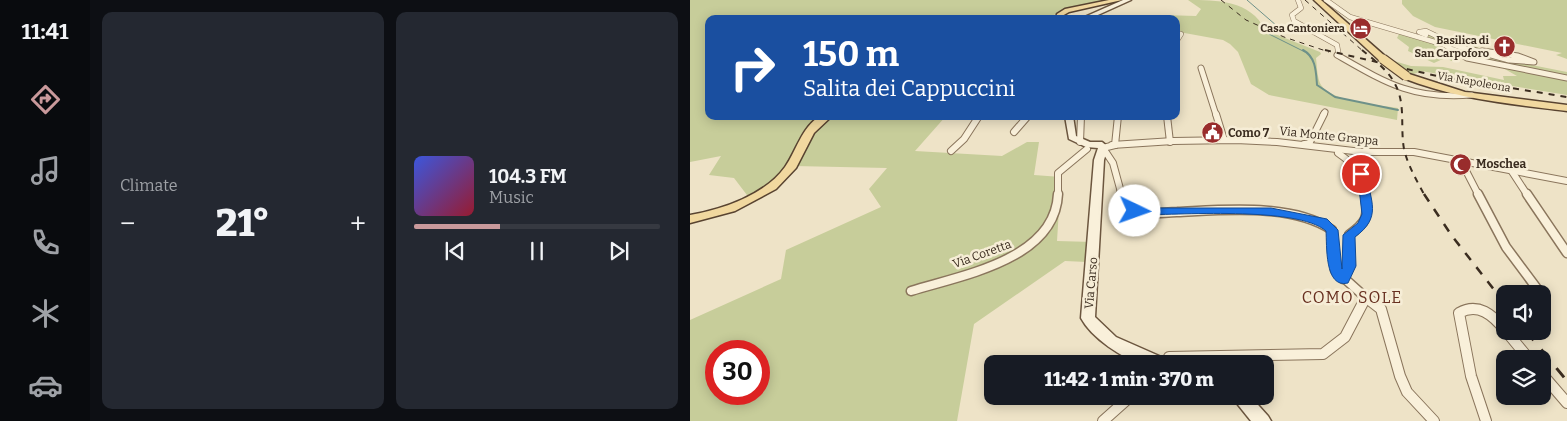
<!DOCTYPE html>
<html lang="en">
<head>
<meta charset="utf-8">
<style>
  body { margin:0; font-family:Bitter,serif; background:#242831; color:#f1f3f6; height:100vh; display:flex; flex-direction:column; font-size:19px; white-space:nowrap }
  * { box-sizing:border-box; margin:0 }
  p { font-size:16px; color:#9ea1a6 }
  .icon { flex:none; width:28px; height:28px; fill:none; stroke:currentColor; stroke-width:2; stroke-linecap:round; stroke-linejoin:round }
  .map { position:relative; flex:1; overflow:hidden }
  .panel { display:flex; flex-direction:column; gap:12px; padding:12px; background:#0d0f14; width:600px }
  .panel>* { flex:none }
  .guide { position:absolute; left:15px; top:15px; width:475px; height:105px; border-radius:10px; box-shadow:0 2px 12px #0003; background:#1a4fa0; color:#fff; overflow:hidden }
  .fabs { position:absolute; left:806px; top:285px; display:grid; gap:10px }
  .fabs a { display:grid; place-items:center; width:55px; height:55px; border-radius:10px; background:#171b24; box-shadow:0 2px 12px #0003; font-size:25px }
  .speed { position:absolute; left:15px; top:340px; display:flex; gap:10px; font-size:25px; font-weight:700; text-align:center }
  .speed>* { display:grid; place-content:center; width:65px; height:65px; border-radius:50%; background:#171b24; box-shadow:0 2px 12px #0003; line-height:1 }
  .speed .limit { border:8px solid #d22; background:#fff; color:#111 }
  .pin { position:absolute; display:grid; place-items:center; width:42px; height:42px; color:#fff; margin:-21px; border:2px solid #fff; border-radius:50%; box-shadow:0 1px 5px #0007 }
  .me { position:absolute; width:55px; margin:-28px; rotate:93deg; stroke-linejoin:round; filter:drop-shadow(0 0 4px #0008) }
  .turn { display:flex; align-items:center; gap:18px; height:105px; padding:0 15px; font-size:22px }
  .turn .icon { width:65px; height:65px; stroke-width:2.5 }
  .turn b { display:block; font-size:35px; line-height:42px }
  .big { font-size:38px; font-weight:800; line-height:1.1 }
  .panel .card { flex:1; display:flex; flex-direction:column; justify-content:center; gap:8px; min-width:0; padding:0 18px; border-radius:10px; background:#242831 }
  .song { display:flex; align-items:center; gap:15px }
  .cover { width:60px; height:60px; border-radius:8px; background:linear-gradient(135deg,hsl(230 70% 55%),hsl(350 70% 35%)) }
  .played { height:5px; border-radius:2px; background:linear-gradient(90deg,#c9999b 35%,#363941 35%) }
  .keys { display:flex; justify-content:space-around; direction:ltr }
  .heat { display:flex; justify-content:space-between; align-items:center; font-size:28px; direction:ltr }
  .panel .tiles { flex:1; display:grid; gap:12px; grid-template-columns:repeat(2,1fr) }
  .trip { position:absolute; left:294px; top:355px; width:290px; height:50px; border-radius:10px; background:#171b24; box-shadow:0 2px 12px #0003; font-weight:800; line-height:50px; text-align:center }
  main { display:flex; flex:1; min-height:0 }
  .tabs { display:flex; flex-direction:column; width:90px; justify-content:space-around; align-items:center; background:#090b0e; color:#9ea1a6 }
  .tabs .icon { width:35px; height:35px }
  .tabs .selected { color:#c9999b }
  .tabs b { font-size:22px; color:#f1f3f6 }
  .map>svg:first-child { display:block }
  .green { fill:#c7cd9a; fill-rule:evenodd }
  .lines { fill:none; stroke-linecap:round; stroke-linejoin:round }
  .stream-far1 { stroke:#6e9189; stroke-width:1 }
  .stream { stroke:#6e9189; stroke-width:2 }
  .street-far4-casing { stroke:#8a755c; stroke-width:5.5 }
  .street-far3-casing { stroke:#8a755c; stroke-width:7 }
  .street-far2-casing { stroke:#8a755c; stroke-width:8 }
  .street-far1-casing { stroke:#8a755c; stroke-width:11 }
  .street-casing { stroke:#8a755c; stroke-width:12 }
  .secondary-casing { stroke:#6c563f; stroke-width:3 }
  .primary-casing { stroke:#584330; stroke-width:3 }
  .street-far4 { stroke:#f9f0da; stroke-width:4.5 }
  .street-far3 { stroke:#f9f0da; stroke-width:5 }
  .street-far2 { stroke:#f9f0da; stroke-width:6 }
  .street-far1 { stroke:#f9f0da; stroke-width:8 }
  .street { stroke:#f9f0da; stroke-width:10 }
  .secondary { fill:#f9f0da; fill-rule:evenodd }
  .primary { fill:#f1d89f; fill-rule:evenodd }
  .rail-far3 { stroke:#3b2d20; stroke-width:1; stroke-dasharray:5 5; stroke-linecap:butt }
  .rail-far2 { stroke:#3b2d20; stroke-width:2; stroke-dasharray:6 6; stroke-linecap:butt }
  .rail-far1 { stroke:#3b2d20; stroke-width:2.5; stroke-dasharray:9 9; stroke-linecap:butt }
  .rail { stroke:#3b2d20; stroke-width:3; stroke-dasharray:12 12; stroke-linecap:butt }
  .primary-bridge-casing { stroke:#584330; stroke-width:11; stroke-linecap:butt }
  .primary-bridge { stroke:#f1d89f; stroke-width:9 }
  .route { fill:#1a73e8; stroke:#114b97 }
  .labels { text-anchor:middle; dominant-baseline:central; stroke-width:5; stroke-linejoin:round; paint-order:stroke }
  .far-poi-label { font-size:11px; font-weight:bold; fill:#3b2d20; stroke:#f6edd6; text-anchor:end }
  .far-street-label { font-size:11px; fill:#3b2d20; stroke:#f6edd6 }
  .poi-label { font-size:12px; font-weight:bold; fill:#3b2d20; stroke:#f6edd6; text-anchor:start }
  .street-label { font-size:12px; fill:#3b2d20; stroke:#f6edd6 }
  .near-neighbourhood-label { font-size:16px; letter-spacing:1px; fill:#672f1f; stroke:#f6edd6 }
</style>
</head>
<body>
<main>
<nav class="tabs">
<b>11:41</b>
<svg class="icon selected" aria-label="directions" viewBox="0 0 24 24"><path d="M12 3l9 9-9 9-9-9zM9 14v-3h6M13 9l2 2-2 2"/></svg>
<svg class="icon" aria-label="music" viewBox="0 0 24 24"><path d="M9 18V5l10-2v13"/><circle cx="6" cy="18" r="3"/><circle cx="16" cy="16" r="3"/></svg>
<svg class="icon" aria-label="phone" viewBox="0 0 24 24"><path d="M5 4h4l2 5-3 2q2 4 5 5l2-3 5 2v4C11 20 4 13 5 4z"/></svg>
<svg class="icon" aria-label="climate" viewBox="0 0 24 24"><path d="M12 3v18M4 7l16 10M4 17L20 7"/></svg>
<svg class="icon" aria-label="car" viewBox="0 0 24 24"><path d="M5 17H2v-5l4-1 3-4h7l3 4 3 1v5h-3M9 17h6M6 11h13"/><circle cx="7" cy="17" r="2"/><circle cx="17" cy="17" r="2"/></svg>
</nav>
<section class="panel">
<div class="tiles">
<div class="card"><p>Climate</p>
<div class="heat"><a>−</a><b class="big">21°</b><a>+</a></div>
</div>
<div class="card">
<div class="song"><i class="cover"></i><div><b>104.3 FM</b><p>Music</p></div></div>
<div class="played"></div>
<div class="keys"><svg class="icon" aria-label="previous" viewBox="0 0 24 24"><path d="M18 5L8 12l10 7zM5 5v14"/></svg><svg class="icon" aria-label="pause" viewBox="0 0 24 24"><path d="M8 5v14M16 5v14"/></svg><svg class="icon" aria-label="next" viewBox="0 0 24 24"><path d="M6 5l10 7-10 7zM19 5v14"/></svg></div>
</div>
</div>
</section>
<div class="map">
<svg width="877" height="421" viewBox="0 0 877 421">
  <rect width="100%" height="100%" fill="#eee3c7"/>
  <!-- green -->
  <g class="green">
    <path d="M0 0H423L373 11 364 15 383 19H19V116H256L225 151 312 156 337 142H349L344 175 371 177 367 241 403 242 397 262 375 261 284 324 267 421H0V320L91 279 96 250 191 207 179 189 197 168 104 166 60 199 44 178 19 175 31 156 0 162ZM26 351H69V394H26Z"/>
    <path d="M498 0C526 0 561 0 575 30L630 52 631 54 626 58C627 66 627 78 631 85 642 102 688 105 708 108L707 120 579 95 561 84 548 52 540 44 533 40 489 32 486 19H443L473 15 506 16 511 9Z"/>
    <polygon points="712,0 877,0 877,59 866,55 872,53 745,27 723,16 712,4"/>
    <polygon points="715,32 731,36 741,34 748,39 742,40 760,45 771,45 752,36 790,48 790,50 824,56 831,63 877,72 877,95 731,71 724,74 716,72 704,61 721,66 753,67 814,80 813,76 827,76 813,68 770,57 765,57 770,60 764,62 755,58 744,63 718,51 719,47 707,38 709,34"/>
  </g>
  <g class="lines">
    <!-- stream-far1 -->
    <g class="stream-far1">
      <polyline points="557,0 587,26 581,29"/>
      <polyline points="573,31 615,52"/>
    </g>
    <!-- stream -->
    <path class="stream" d="M613 50C626 57 626 72 627 85L645 97 708 110"/>
    <defs>
      <g id="street-far4">
        <polyline points="608,0 611,8 602,15 604,21 647,45 648,51"/>
        <polyline points="636,0 660,17 755,45 766,52"/>
        <polyline points="486,33 491,34 486,42"/>
        <polyline points="736,35 729,32 736,31 767,46 788,52"/>
        <polyline points="792,51 796,52"/>
      </g>
      <g id="street-far3">
        <polyline points="764,50 777,58 877,78"/>
        <polyline points="783,50 819,60 844,62 828,56 792,51"/>
        <path d="M647 55C696 83 723 100 782 95"/>
        <polyline points="511,68 526,115"/>
        <polyline points="633,115 635,112"/>
      </g>
      <g id="street-far2">
        <polyline points="526,114 534,140"/>
        <polyline points="477,116 480,142"/>
        <polyline points="324,132 338,116"/>
        <polyline points="390,142 391,116"/>
        <polyline points="614,144 619,144 634,114"/>
        <polyline points="422,145 483,141 546,140 587,142 672,152 724,152 877,181"/>
        <polyline points="425,145 413,148 423,163 432,196"/>
        <polyline points="425,145 428,116"/>
        <polyline points="261,151 274,139 289,116"/>
        <path d="M648 153C668 167 671 172 675 196"/>
        <polyline points="771,161 789,196"/>
        <polyline points="821,170 838,196"/>
        <polyline points="368,196 368,173 397,149"/>
      </g>
      <g id="street-far1">
        <path d="M431 194C432 199 433 205 437 208 450 217 472 212 487 212 534 210 602 203 642 230L645 270 674 296"/>
        <polyline points="788,194 816,247 851,294"/>
        <polyline points="837,194 877,253"/>
        <path d="M653 279 660 266 659 235C677 222 679 217 675 194"/>
        <path d="M221 291C272 275 365 260 368 194"/>
      </g>
      <g id="street">
        <polyline points="673,295 691,309 710,376 717,392 744,421"/>
        <polyline points="816,331 839,359"/>
        <polyline points="479,357 633,354 655,337 676,297"/>
        <polyline points="852,374 877,403"/>
        <polyline points="413,421 441,396"/>
        <path d="M796 421 781 376 769 313C788 302 803 315 815 330"/>
      </g>
      <g id="secondary">
        <polygon points="433,0 441,0 399,19 390,19"/>
        <path d="M375 116H383L386 136 400 142H412L418 147 414 160 405 317 426 337 476 359 479 364C471 364 462 365 455 364 433 360 401 337 391 318L404 160 408 148 396 147 379 139Z"/>
        <polygon points="541,396 560,396 578,416 581,421 561,421"/>
      </g>
      <g id="primary">
        <polygon points="419,0 432,0 379,12 372,16 372,19 366,19 367,14 375,9"/>
        <polygon points="624,0 631,0 696,57 696,61 690,61"/>
        <path d="M716 73 775 92 877 105V111C821 104 766 99 713 78L712 76Z"/>
        <path d="M130 116H142L124 133 106 168 86 189 45 211 0 223V215C33 209 75 195 95 167 107 150 111 128 130 116Z"/>
      </g>
    </defs>
    <!-- street-far4 casing -->
    <use href="#street-far4" class="street-far4-casing"/>
    <!-- street-far3 casing -->
    <use href="#street-far3" class="street-far3-casing"/>
    <!-- street-far2 casing -->
    <use href="#street-far2" class="street-far2-casing"/>
    <!-- street-far1 casing -->
    <use href="#street-far1" class="street-far1-casing"/>
    <!-- street casing -->
    <use href="#street" class="street-casing"/>
    <!-- secondary casing -->
    <use href="#secondary" class="secondary-casing"/>
    <!-- primary casing -->
    <use href="#primary" class="primary-casing"/>
    <!-- street-far4 -->
    <use href="#street-far4" class="street-far4"/>
    <!-- street-far3 -->
    <use href="#street-far3" class="street-far3"/>
    <!-- street-far2 -->
    <use href="#street-far2" class="street-far2"/>
    <!-- street-far1 -->
    <use href="#street-far1" class="street-far1"/>
    <!-- street -->
    <use href="#street" class="street"/>
    <!-- secondary -->
    <use href="#secondary" class="secondary"/>
    <!-- primary -->
    <use href="#primary" class="primary"/>
    <!-- rail-far3 -->
    <g class="rail-far3">
      <polyline points="531,0 556,20 594,37 639,52"/>
      <polyline points="615,0 674,52"/>
    </g>
    <!-- rail-far2 -->
    <g class="rail-far2">
      <polyline points="635,50 747,76 877,97"/>
      <path d="M672 50C684 60 698 70 705 84 716 104 710 127 714 149 718 166 727 181 735 196"/>
    </g>
    <!-- rail-far1 -->
    <polyline class="rail-far1" points="734,194 762,236 809,296"/>
    <!-- rail -->
    <g class="rail">
      <polyline points="808,295 815,304"/>
      <polyline points="836,331 877,381"/>
    </g>
    <defs>
      <polyline id="primary-bridge" points="693,59 716,76"/>
    </defs>
    <!-- primary-bridge casing -->
    <use href="#primary-bridge" class="primary-bridge-casing"/>
    <!-- primary-bridge -->
    <use href="#primary-bridge" class="primary-bridge"/>
  </g>
  <!-- route -->
  <path class="route" d="M667 171H674L676 174C681 202 692 217 665 237L666 266 658 283C634 289 637 244 636 231 608 206 486 215 445 215L439 211 445 208H581L637 219 648 230 652 269 653 235 668 223 672 214Z"/>
  <!-- icons -->
  <defs>
    <symbol id="hotel-disc" viewBox="-11 -11 22 22"><circle r="9.5" fill="#992c2c" stroke="#f6edd6"/><path d="M-6-4.5h1.5V1H6V5H4.5V3h-9V5H-6ZM-4 0a1.8 1.8 0 1 1 3.6 0ZM.5 0V-2.5h3Q6-2.5 6 0Z" fill="#fff"/></symbol>
    <symbol id="church-disc" viewBox="-11 -11 22 22"><circle r="9.5" fill="#992c2c" stroke="#f6edd6"/><path d="M-1.2-6h2.4v3.5h3.3v2.4h-3.3V6h-2.4V-.1h-3.3v-2.4h3.3Z" fill="#fff"/></symbol>
    <symbol id="civic-disc" viewBox="-11 -11 22 22"><circle r="9.5" fill="#992c2c" stroke="#f6edd6"/><path d="M-.6-6.5H3V-4.5H.6V-3L4-1V1h2V6H-6V1h2V-1L-.6-3ZM-1.2 2.5V6h2.4V2.5Z" fill="#fff"/></symbol>
    <symbol id="mosque-disc" viewBox="-11 -11 22 22"><circle r="9.5" fill="#992c2c" stroke="#f6edd6"/><path d="M3.5-4.9A6 6 0 1 0 3.5 4.9A5 5 0 1 1 3.5-4.9Z" fill="#fff"/></symbol>
  </defs>
  <g fill-rule="evenodd">
    <use href="#hotel-disc" x="658" y="16" width="25" height="25"/>
    <use href="#church-disc" x="802" y="34" width="25" height="25"/>
    <use href="#civic-disc" x="510" y="120" width="25" height="25"/>
    <use href="#mosque-disc" x="758" y="152" width="25" height="25"/>
  </g>
  <g class="labels">
    <!-- far-poi labels -->
    <g class="far-poi-label">
      <text x="655" y="28">Casa Cantoniera</text>
      <text x="799" y="40">Basilica di<tspan x="799" dy="13">San Carpoforo</tspan></text>
    </g>
    <!-- far-street labels -->
    <g class="far-street-label">
      <text transform="translate(784 82) rotate(10)">Via Napoleona</text>
    </g>
    <!-- poi labels -->
    <g class="poi-label">
      <text x="538" y="133">Como 7</text>
      <text x="786" y="164">Moschea</text>
    </g>
    <!-- street labels -->
    <g class="street-label">
      <text transform="translate(639 136) rotate(6)">Via Monte Grappa</text>
      <text transform="translate(292 254) rotate(-20)">Via Coretta</text>
      <text transform="translate(401 283) rotate(-85)">Via Carso</text>
    </g>
    <!-- near-neighbourhood labels -->
    <g class="near-neighbourhood-label">
      <text x="662" y="297">COMO SOLE</text>
    </g>
  </g>
</svg>
<div class="fabs">
<a><svg class="icon" aria-label="sound" viewBox="0 0 24 24"><path d="M4 9h4l5-4v14l-5-4H4zM17 9q2 3 0 6"/></svg></a>
<a><svg class="icon" aria-label="layers" viewBox="0 0 24 24"><path d="M12 4l9 5-9 5-9-5zM3 14l9 5 9-5"/></svg></a>
</div>
<div class="speed"><div class="limit">30</div></div>
<div class="pin" style="left:671px;top:174px;background:#d93025"><svg class="icon" aria-label="arrive" viewBox="0 0 24 24"><path d="M6 21V4h12l-3 4 3 4H6"/></svg></div>
<svg class="me" style="left:445px;top:211px" viewBox="-20 -20 40 40"><circle r="19" fill="#fff"/><path d="M0-13L10 11 0 6-10 11z" fill="#1a73e8"/></svg>
<div class="trip">11:42 · 1 min · 370 m</div>
<div class="guide">
<div class="turn"><svg class="icon" aria-label="right" viewBox="0 0 24 24"><path d="M7 20v-9h11M14 6l5 5-5 5"/></svg><div><b>150 m</b>Salita dei Cappuccini</div></div>
</div>
</div>
</main>
</body>
</html>
